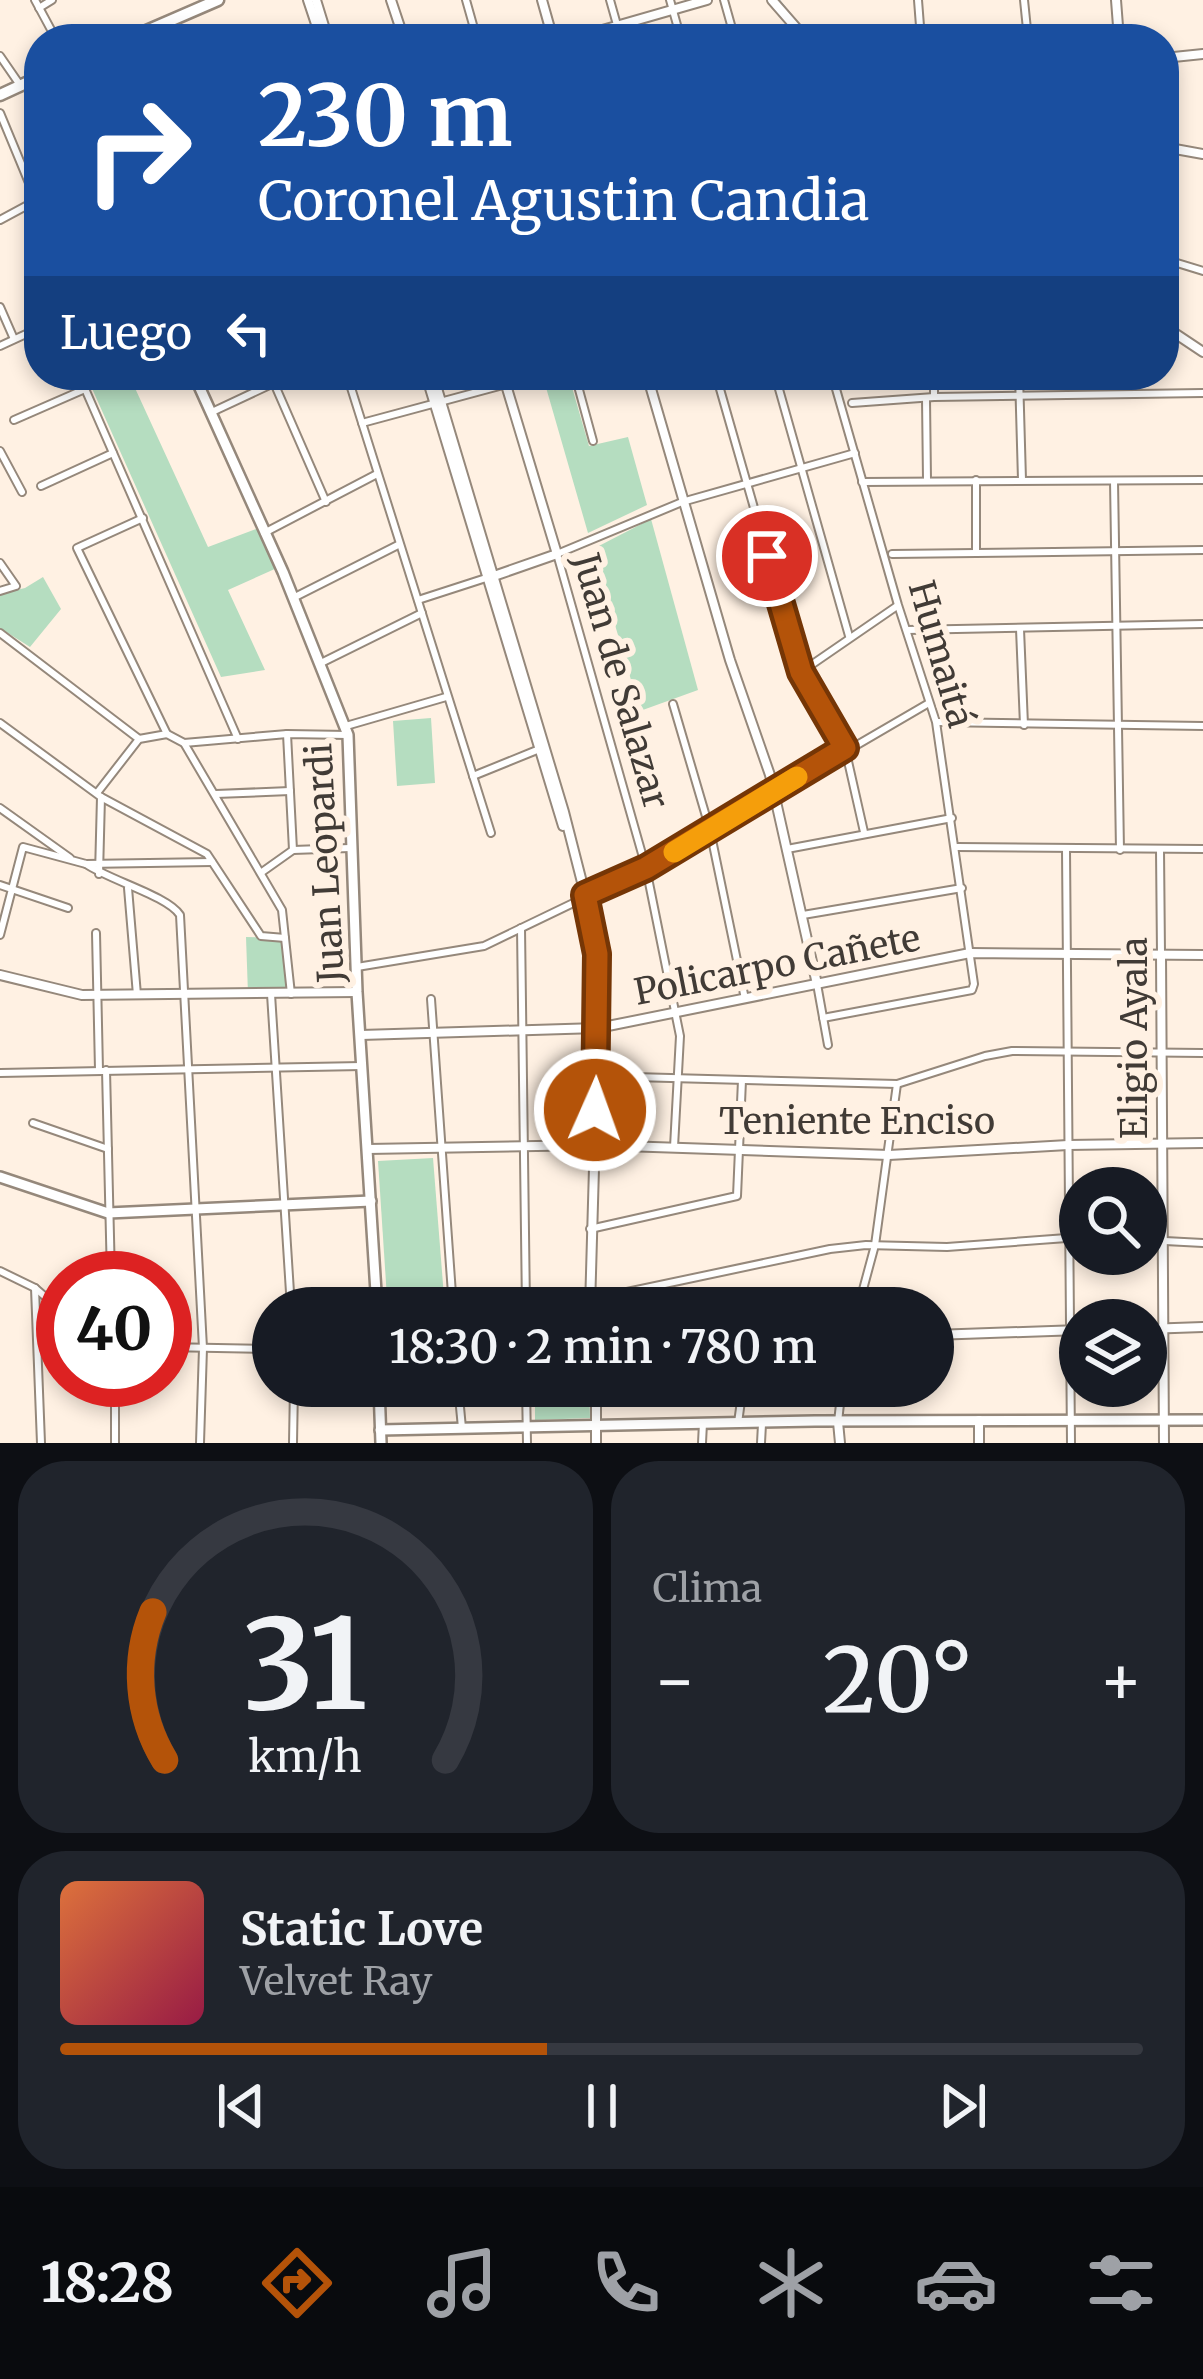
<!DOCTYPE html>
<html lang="es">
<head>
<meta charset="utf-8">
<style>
  body { margin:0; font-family:Merriweather,serif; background:#20242c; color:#f1f3f6; height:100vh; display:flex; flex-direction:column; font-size:45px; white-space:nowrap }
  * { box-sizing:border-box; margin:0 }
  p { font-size:39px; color:#9ea1a6 }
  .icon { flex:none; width:66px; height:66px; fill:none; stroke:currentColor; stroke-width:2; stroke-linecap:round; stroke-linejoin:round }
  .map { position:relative; height:1443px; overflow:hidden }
  .details { display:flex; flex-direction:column; gap:18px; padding:18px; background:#0d0f14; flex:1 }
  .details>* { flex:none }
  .hud { position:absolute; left:24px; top:24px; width:1155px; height:366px; border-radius:48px; box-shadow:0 6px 18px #0003; background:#1a4fa0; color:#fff; overflow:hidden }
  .buttons { position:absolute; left:1059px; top:1167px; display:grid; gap:24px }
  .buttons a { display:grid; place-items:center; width:108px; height:108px; border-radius:50%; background:#171b24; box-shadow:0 6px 18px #0003; font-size:60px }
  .speed { position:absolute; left:36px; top:1251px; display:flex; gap:24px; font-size:60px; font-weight:700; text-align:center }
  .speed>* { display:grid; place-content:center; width:156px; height:156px; border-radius:50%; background:#171b24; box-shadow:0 6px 18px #0003; line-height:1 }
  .speed .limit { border:18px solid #d22; background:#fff; color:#111 }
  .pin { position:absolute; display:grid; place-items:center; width:102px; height:102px; color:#fff; margin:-51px; border:6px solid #fff; border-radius:50%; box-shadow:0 3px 12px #0007 }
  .me { position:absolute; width:132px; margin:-66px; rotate:2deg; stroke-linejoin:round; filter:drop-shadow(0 0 9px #0008) }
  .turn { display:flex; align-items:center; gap:42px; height:252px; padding:0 36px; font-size:54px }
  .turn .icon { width:156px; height:156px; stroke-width:2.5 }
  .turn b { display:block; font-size:84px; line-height:102px }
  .then { display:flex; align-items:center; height:114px; padding:0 36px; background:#0003; gap:24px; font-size:45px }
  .big { font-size:90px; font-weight:600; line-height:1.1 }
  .details .card { flex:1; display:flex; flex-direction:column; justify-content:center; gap:18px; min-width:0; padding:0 42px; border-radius:48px; background:#20242c }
  .details .dial { align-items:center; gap:0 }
  .dial svg { height:312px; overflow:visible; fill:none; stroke:#363941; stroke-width:7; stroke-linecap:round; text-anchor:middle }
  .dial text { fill:#f1f3f6; stroke:none }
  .song { display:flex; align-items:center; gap:36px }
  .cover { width:144px; height:144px; border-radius:18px; background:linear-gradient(135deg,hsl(20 70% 55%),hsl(340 70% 35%)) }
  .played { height:12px; border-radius:6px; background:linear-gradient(90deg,#b45309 45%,#363941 45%) }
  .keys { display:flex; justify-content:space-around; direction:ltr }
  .heat { display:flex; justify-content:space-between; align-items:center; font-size:66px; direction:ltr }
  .details .tiles { flex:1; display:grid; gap:18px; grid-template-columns:1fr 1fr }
  .card:last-child { grid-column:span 2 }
  .trip { position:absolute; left:252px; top:1287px; width:702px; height:120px; border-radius:60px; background:#171b24; box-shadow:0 6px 18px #0003; font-weight:600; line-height:120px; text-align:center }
  .dock { display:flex; height:192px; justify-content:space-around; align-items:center; background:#090b0e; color:#9ea1a6 }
  .dock .icon { width:84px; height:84px }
  .dock .selected { color:#b45309 }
  .dock b { font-size:54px; color:#f1f3f6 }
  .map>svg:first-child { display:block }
  .green { fill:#b5ddc0 }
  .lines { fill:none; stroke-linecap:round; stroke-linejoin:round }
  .stream { stroke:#75b0cb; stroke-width:3 }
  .minor-casing { stroke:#95887b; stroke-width:10 }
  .tertiary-casing { stroke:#95887b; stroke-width:12 }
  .secondary-casing { stroke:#95887b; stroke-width:14 }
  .primary-casing { stroke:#95887b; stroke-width:15 }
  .minor { stroke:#fff; stroke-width:6 }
  .tertiary { stroke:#fff; stroke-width:8 }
  .secondary { stroke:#fff; stroke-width:9 }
  .primary { stroke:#fff; stroke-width:10 }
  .route-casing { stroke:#753606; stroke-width:30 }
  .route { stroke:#b45309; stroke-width:21 }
  .slow { stroke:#f59e0b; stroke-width:21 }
  .labels { text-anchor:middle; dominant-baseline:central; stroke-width:12; stroke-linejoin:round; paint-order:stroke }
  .street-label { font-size:36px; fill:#413b36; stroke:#fff1e3 }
</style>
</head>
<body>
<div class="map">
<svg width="1203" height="1443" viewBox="0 0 1203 1443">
  <rect width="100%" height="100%" fill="#fff1e3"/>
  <!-- green -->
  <g class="green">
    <polygon points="86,375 129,375 208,547 259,528 277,568 228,590 265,670 221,677"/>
    <polygon points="569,377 589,446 628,437 647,505 588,533 545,384"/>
    <polygon points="651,519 698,690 640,711 593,549"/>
    <polygon points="43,577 61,609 30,647 0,628 0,594 25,588"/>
    <polygon points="431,718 435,783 397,786 393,721"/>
    <polygon points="246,937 285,938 291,994 248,994"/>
    <polygon points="433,1158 444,1297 387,1298 378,1161"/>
    <polygon points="535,1386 589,1386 590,1418 535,1420"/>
  </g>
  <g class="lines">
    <!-- stream -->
    <polyline class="stream" points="778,0 791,16"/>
    <defs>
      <g id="minor">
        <polyline points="35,0 56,39"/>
        <polyline points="466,0 477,39"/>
        <polyline points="610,0 621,39"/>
        <polyline points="670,0 681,39"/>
        <polyline points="724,0 735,39"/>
        <polyline points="918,0 921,39"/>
        <polyline points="1024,0 1028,39"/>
        <polyline points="39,8 52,0"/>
        <polyline points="0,56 20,85"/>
        <polyline points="0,113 39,207"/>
        <polyline points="0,220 39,199"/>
        <polyline points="1164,259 1203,271"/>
        <polyline points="0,307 14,339"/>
        <polyline points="0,346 39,328"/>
        <polyline points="79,375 238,739"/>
        <polyline points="347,375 491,833"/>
        <polyline points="575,375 593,441"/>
        <polyline points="716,375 801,672 845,748 864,832"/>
        <polyline points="775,375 849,636"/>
        <polyline points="934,375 934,397"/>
        <polyline points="1019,375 1022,480"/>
        <polyline points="274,383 326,502"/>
        <polyline points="926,399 927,480"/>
        <polyline points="852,403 934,397 1203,393"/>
        <polyline points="212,412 291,375"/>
        <polyline points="14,420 85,389"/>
        <polyline points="362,423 540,375"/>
        <polyline points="0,451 22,492"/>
        <polyline points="1114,481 1120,850"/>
        <polyline points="862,482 1203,480"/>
        <polyline points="41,486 113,453"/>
        <polyline points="143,518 77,548 167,734"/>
        <polyline points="264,533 377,474"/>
        <polyline points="976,551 976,480"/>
        <polyline points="892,554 1203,550"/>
        <polyline points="0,563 16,586 0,591"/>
        <polyline points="295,597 398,545"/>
        <polyline points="418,600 486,578"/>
        <polyline points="1020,629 1024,725"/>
        <polyline points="907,630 1203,624"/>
        <polyline points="0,633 139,739"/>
        <polyline points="321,663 422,613"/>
        <polyline points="801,672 897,606"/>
        <polyline points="673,704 710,830 745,999"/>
        <polyline points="937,722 1203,726"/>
        <polyline points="0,723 101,797 207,854 261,936 285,938"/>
        <polyline points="346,726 446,697"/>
        <polyline points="287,734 293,850"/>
        <polyline points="184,743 287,734 348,735"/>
        <polyline points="473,776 542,748"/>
        <polyline points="97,793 139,739 167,734 184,743 282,910 291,994"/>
        <polyline points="216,794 290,791"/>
        <polyline points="0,808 70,858"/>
        <polyline points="957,847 1203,849"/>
        <polyline points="787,849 952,818"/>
        <polyline points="1066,850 1071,1443"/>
        <polyline points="1160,850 1161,954"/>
        <path d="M86 864C109 880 168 896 180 915L203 1348 200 1443"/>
        <polyline points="262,872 293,850 350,848"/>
        <polyline points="99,874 101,797"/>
        <polyline points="0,885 68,908"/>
        <polyline points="128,888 137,995"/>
        <polyline points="803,915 962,888"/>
        <polyline points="521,928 526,1308"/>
        <polyline points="96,933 99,1070"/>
        <polyline points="0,935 23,847 86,864 212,862"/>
        <polyline points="357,967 484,946 646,868 929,703"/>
        <polyline points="817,984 828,1045"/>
        <polyline points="271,994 291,1308"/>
        <polyline points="431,999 453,1308"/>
        <polyline points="823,1018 972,990 974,984 936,722 898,605 832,375"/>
        <polyline points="106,1070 111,1278"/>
        <polyline points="0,1073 362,1066"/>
        <polyline points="596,1076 897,1084 985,1056 1012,1051 1203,1053"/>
        <polyline points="33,1123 108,1149"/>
        <polyline points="674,1147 680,1036 646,868 557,554 682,502 855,453"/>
        <polyline points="590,1229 737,1196 742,1080"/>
        <polyline points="1146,1240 1203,1243"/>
        <polyline points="0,1271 35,1288 63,1312"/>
        <polyline points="35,1288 41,1443"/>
        <polyline points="589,1300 830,1249 866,1245 947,1247 1080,1237"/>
        <polyline points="416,1308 590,1304"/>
        <polyline points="858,1308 875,1245 897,1084"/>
        <polyline points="907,1308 907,1305"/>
        <polyline points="165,1347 273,1349"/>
        <polyline points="458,1386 462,1428"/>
        <polyline points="526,1386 527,1443"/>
        <polyline points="838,1422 842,1386"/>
        <polyline points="738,1423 743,1386"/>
        <polyline points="115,1443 115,1380"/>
        <polyline points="293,1443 294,1386"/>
        <polyline points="702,1443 703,1423"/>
        <polyline points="761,1443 762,1424"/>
      </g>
      <g id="tertiary">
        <polyline points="308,0 321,39"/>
        <polyline points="316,0 328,39"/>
        <polyline points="391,0 404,39"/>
        <polyline points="542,0 553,39"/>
        <polyline points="772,0 806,39"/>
        <polyline points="1116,0 1119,39"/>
        <polyline points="571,39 707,0"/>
        <polyline points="1164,58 1203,54"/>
        <polyline points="1164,147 1203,154"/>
        <polyline points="1164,326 1203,352"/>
        <polyline points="426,375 563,826"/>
        <polyline points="433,375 564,812 596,937 598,1028 590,1308"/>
        <polyline points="647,375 730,660 770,775 817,984"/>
        <polyline points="494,576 557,554 503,375"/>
        <polyline points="1161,954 1164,1443"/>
        <polyline points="0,975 82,995 357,992"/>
        <polyline points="361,1035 598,1028 970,953 1203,955"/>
        <polyline points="368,1149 594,1145 889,1155 1068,1145 1203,1143"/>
        <polyline points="1146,1329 1203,1327"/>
        <polyline points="933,1335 1080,1330"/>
        <polyline points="596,1386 596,1443"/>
        <polyline points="979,1420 979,1443"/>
        <polyline points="838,1422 840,1443"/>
      </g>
      <g id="secondary">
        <polyline points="194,375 283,572 348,735 357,992 377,1308"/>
        <polyline points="0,1177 108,1213 371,1201"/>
        <polyline points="379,1386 381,1443"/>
        <polyline points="380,1430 815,1421 1203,1420"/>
      </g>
      <g id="primary">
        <polyline points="128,39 218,0"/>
        <polyline points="0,95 39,77"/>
      </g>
    </defs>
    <!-- minor casing -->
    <use href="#minor" class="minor-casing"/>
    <!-- tertiary casing -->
    <use href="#tertiary" class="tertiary-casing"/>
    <!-- secondary casing -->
    <use href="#secondary" class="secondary-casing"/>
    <!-- primary casing -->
    <use href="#primary" class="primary-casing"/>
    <!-- minor -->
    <use href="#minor" class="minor"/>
    <!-- tertiary -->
    <use href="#tertiary" class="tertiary"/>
    <!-- secondary -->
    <use href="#secondary" class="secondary"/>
    <!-- primary -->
    <use href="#primary" class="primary"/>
  </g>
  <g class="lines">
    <defs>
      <polyline id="route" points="595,1110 597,954 585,895 646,868 845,748 801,672 767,556"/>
    </defs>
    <!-- route casing -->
    <use href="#route" class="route-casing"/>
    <!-- route -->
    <use href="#route" class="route"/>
    <!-- slow -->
    <polyline class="slow" points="674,852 797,777"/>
  </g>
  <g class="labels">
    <!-- street labels -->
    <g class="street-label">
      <text transform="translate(941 654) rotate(74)">Humaitá</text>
      <text transform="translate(621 681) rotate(74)">Juan de Salazar</text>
      <text transform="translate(325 863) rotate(-93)">Juan Leopardi</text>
      <text transform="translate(777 965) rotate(-11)">Policarpo Cañete</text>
      <text transform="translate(1134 1038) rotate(-90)">Eligio Ayala</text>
      <text x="857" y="1121">Teniente Enciso</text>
    </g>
  </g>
</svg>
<div class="buttons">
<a><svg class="icon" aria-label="search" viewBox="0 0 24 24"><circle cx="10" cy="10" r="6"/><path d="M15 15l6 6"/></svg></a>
<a><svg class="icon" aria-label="layers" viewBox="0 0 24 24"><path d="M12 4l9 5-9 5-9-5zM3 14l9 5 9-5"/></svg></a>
</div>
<div class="speed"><div class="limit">40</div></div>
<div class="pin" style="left:767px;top:556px;background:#d93025"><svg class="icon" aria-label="arrive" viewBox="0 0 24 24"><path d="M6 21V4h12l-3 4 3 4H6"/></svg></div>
<svg class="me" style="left:595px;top:1110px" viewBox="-20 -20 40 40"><circle r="17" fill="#b45309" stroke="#fff" stroke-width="3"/><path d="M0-11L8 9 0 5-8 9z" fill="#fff"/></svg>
<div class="trip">18:30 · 2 min · 780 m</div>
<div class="hud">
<div class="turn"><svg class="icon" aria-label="right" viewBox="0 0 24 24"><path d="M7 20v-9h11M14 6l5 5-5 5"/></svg><div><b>230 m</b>Coronel Agustin Candia</div></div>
<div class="then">Luego<svg class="icon" aria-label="left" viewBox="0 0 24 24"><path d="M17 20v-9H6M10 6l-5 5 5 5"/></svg></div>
</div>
</div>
<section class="details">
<div class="tiles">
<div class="card dial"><svg viewBox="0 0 100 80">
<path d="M14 69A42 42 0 1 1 86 69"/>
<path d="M14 69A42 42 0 0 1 11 31" stroke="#b45309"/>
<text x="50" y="56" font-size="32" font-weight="700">31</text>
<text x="50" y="72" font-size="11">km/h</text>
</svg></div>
<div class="card"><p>Clima</p>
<div class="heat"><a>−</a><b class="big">20°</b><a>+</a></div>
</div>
<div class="card">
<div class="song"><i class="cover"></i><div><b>Static Love</b><p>Velvet Ray</p></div></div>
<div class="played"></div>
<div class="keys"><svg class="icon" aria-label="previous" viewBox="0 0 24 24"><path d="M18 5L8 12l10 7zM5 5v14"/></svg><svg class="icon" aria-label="pause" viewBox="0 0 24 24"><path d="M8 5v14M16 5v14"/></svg><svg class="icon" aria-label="next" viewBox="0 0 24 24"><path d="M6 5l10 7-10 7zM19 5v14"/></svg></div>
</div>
</div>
</section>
<nav class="dock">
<b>18:28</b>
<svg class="icon selected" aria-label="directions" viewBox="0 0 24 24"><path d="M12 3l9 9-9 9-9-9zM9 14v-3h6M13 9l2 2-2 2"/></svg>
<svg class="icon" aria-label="music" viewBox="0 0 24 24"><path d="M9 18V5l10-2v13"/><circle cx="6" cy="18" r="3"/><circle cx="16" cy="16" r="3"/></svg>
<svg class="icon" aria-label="phone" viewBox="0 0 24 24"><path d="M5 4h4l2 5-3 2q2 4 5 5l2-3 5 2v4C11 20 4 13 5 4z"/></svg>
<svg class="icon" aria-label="climate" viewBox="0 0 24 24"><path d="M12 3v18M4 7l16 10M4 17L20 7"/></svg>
<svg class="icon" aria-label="car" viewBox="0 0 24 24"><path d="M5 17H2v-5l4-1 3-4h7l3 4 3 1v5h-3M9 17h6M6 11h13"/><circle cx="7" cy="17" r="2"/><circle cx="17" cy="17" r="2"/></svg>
<svg class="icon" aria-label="filters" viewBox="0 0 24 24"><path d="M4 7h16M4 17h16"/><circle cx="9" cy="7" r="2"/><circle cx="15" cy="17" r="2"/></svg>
</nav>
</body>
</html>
